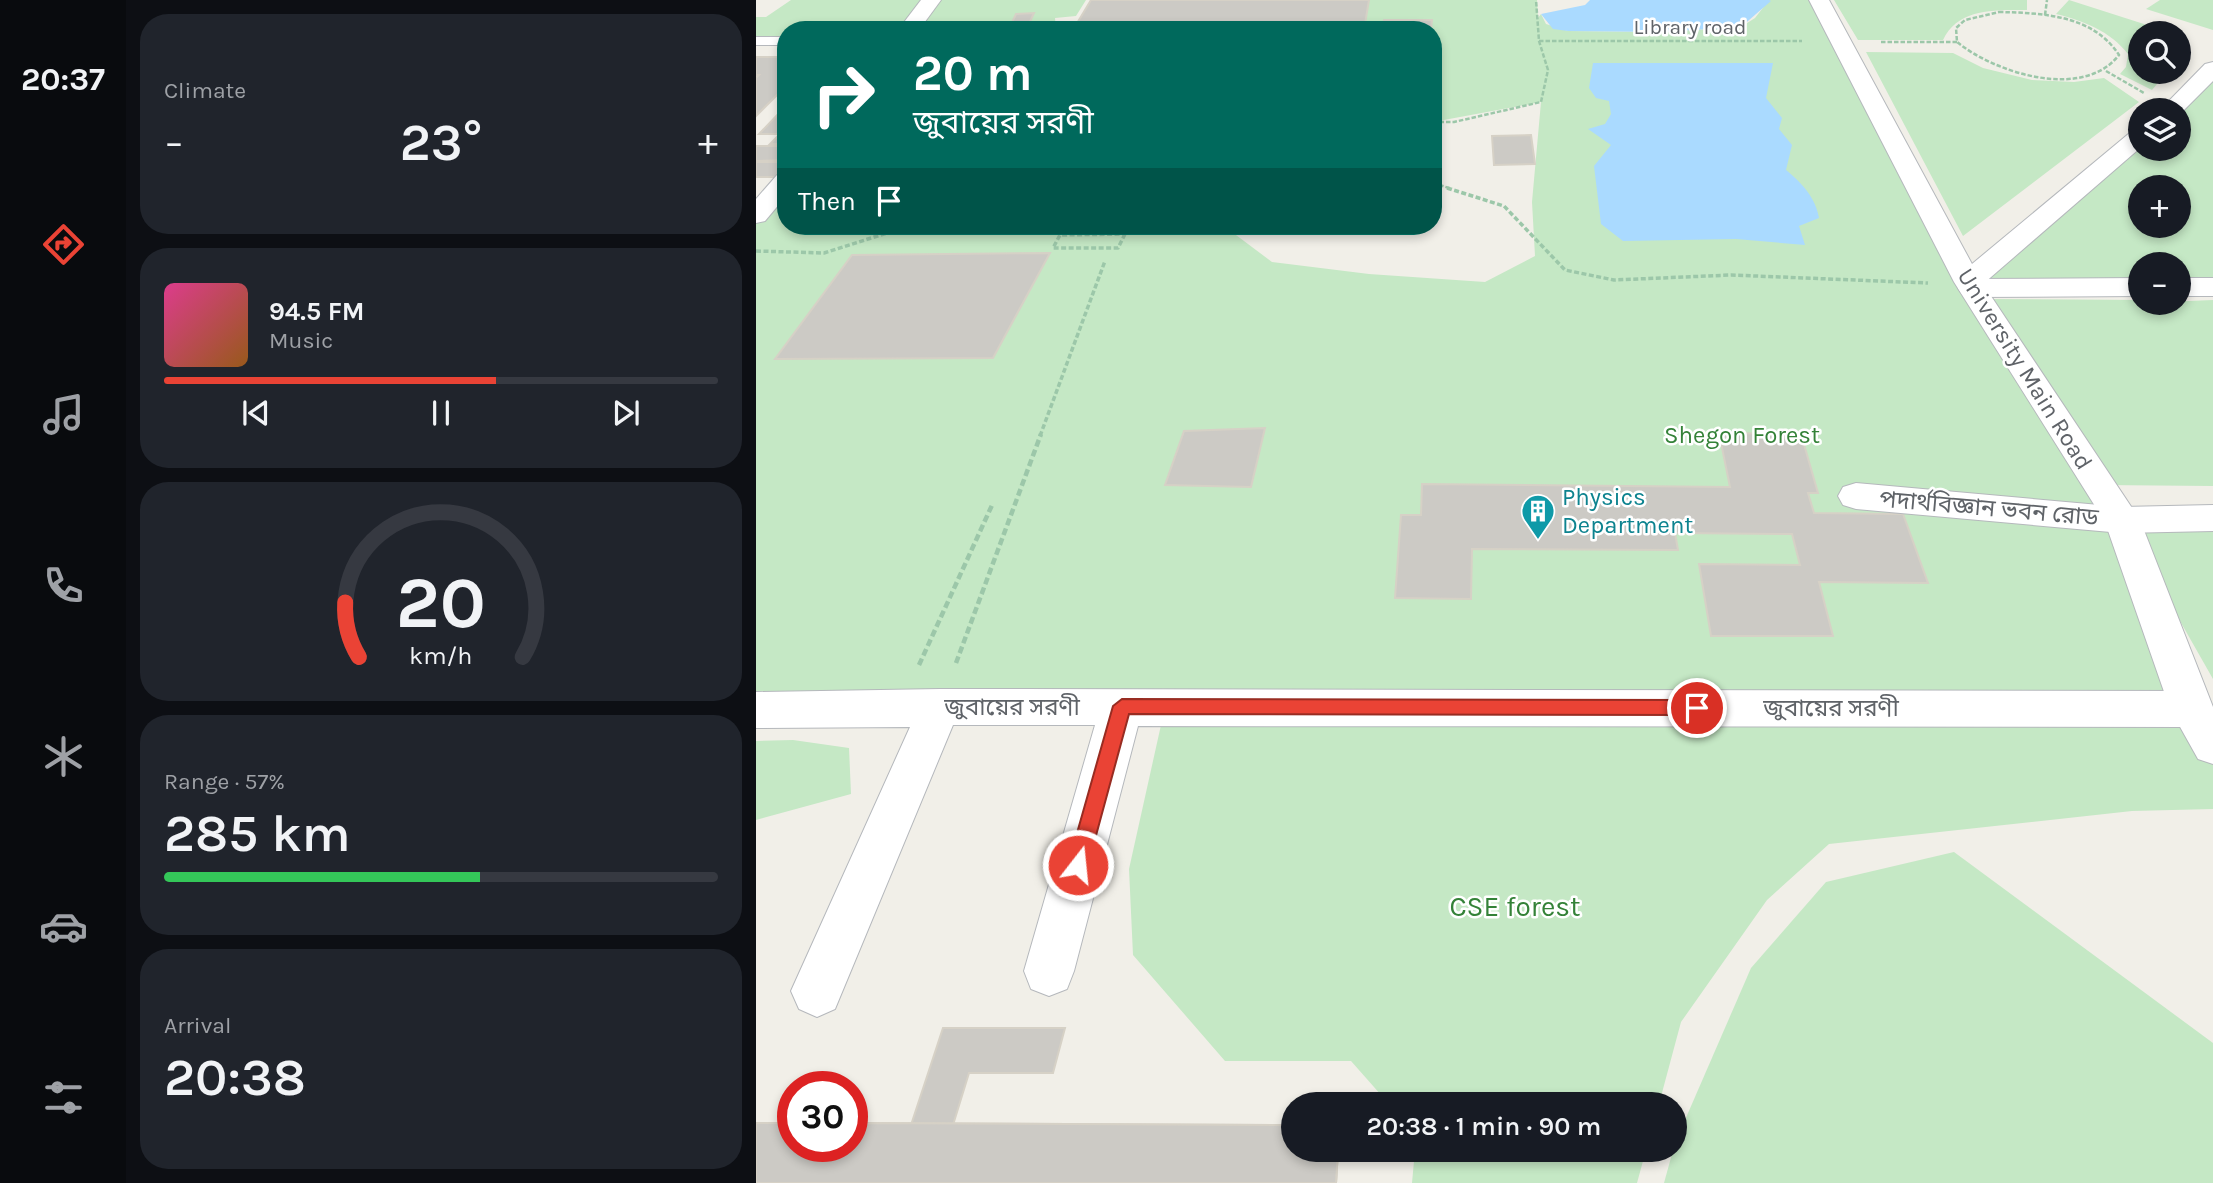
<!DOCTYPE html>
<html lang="en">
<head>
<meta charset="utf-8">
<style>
  body { margin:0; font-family:Karla,"Noto Sans Bengali",sans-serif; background:#20242c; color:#f1f3f6; height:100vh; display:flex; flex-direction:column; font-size:26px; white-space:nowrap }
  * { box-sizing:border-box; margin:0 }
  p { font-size:23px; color:#9ea1a6 }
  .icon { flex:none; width:38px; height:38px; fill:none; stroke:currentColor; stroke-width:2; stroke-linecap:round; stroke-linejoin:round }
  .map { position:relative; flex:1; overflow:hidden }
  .side { display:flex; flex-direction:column; gap:14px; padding:14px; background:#0d0f14; width:630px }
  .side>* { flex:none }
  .top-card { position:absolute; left:21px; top:21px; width:665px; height:214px; border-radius:28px; box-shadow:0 4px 10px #0003; background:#00695c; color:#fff; overflow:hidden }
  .buttons { position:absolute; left:1372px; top:21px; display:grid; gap:14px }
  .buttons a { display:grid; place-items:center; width:63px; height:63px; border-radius:50%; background:#171b24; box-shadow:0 4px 10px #0003; font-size:35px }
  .speed { position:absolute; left:21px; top:1071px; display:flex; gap:14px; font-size:35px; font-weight:700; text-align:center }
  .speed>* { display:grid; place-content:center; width:91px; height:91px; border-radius:50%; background:#171b24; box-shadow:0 4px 10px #0003; line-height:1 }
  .speed .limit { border:10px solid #d22; background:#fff; color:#111 }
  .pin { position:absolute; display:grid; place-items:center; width:60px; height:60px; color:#fff; margin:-30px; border:4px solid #fff; border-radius:50%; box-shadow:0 2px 7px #0007 }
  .me { position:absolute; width:77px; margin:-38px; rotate:16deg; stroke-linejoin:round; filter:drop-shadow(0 0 5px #0008) }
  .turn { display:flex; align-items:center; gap:24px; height:147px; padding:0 21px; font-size:32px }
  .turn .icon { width:91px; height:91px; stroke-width:2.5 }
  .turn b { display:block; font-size:49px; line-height:60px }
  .then { display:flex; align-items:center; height:66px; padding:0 21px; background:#0003; gap:14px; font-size:26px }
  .big { font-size:52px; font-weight:600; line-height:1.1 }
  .side .tile { flex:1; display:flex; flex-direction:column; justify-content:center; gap:10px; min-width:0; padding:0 24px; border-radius:28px; background:#20242c }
  .side .dial { align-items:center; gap:0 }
  .dial svg { height:182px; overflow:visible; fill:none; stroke:#363941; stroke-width:7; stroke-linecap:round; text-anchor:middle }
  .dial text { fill:#f1f3f6; stroke:none }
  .song { display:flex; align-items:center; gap:21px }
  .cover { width:84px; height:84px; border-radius:10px; background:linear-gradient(135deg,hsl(330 70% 55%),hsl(30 70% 35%)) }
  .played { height:7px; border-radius:4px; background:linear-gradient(90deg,#ea4335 60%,#363941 60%) }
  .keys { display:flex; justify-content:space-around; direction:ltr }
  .heat { display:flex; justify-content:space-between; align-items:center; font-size:38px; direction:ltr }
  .charge { height:10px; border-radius:5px; background:linear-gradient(90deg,#34c759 57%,#363941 0) }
  .trip { position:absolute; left:525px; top:1092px; width:406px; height:70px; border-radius:35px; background:#171b24; box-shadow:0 4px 10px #0003; font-weight:600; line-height:70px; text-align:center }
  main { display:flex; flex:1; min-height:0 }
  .dock { display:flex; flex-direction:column; width:126px; justify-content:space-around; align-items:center; background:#090b0e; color:#9ea1a6 }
  .dock .icon { width:49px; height:49px }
  .dock .selected { color:#ea4335 }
  .dock b { font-size:32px; color:#f1f3f6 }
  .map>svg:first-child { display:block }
  .green { fill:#c5e8c5; fill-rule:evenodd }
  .water { fill:#aadaff }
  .building { fill:#cccac5; stroke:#d6d1c6; stroke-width:2 }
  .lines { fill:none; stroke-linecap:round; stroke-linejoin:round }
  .service-casing { stroke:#b5b8bc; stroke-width:2 }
  .minor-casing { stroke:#b5b8bc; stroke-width:2 }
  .tertiary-casing { stroke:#b5b8bc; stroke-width:2 }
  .path-far2 { stroke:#9cc7a9; stroke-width:2.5; stroke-dasharray:4.5 2; stroke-linecap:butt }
  .path-far1 { stroke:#9cc7a9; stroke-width:3.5; stroke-dasharray:5 2.5; stroke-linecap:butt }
  .path { stroke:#9cc7a9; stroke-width:4.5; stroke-dasharray:7 3.5; stroke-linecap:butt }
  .service { fill:#fff; fill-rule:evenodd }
  .minor { fill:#fff; fill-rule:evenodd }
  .tertiary { fill:#fff; fill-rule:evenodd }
  .route { fill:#ea4335; stroke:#982c22; stroke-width:2 }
  .labels { text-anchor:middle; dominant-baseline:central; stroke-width:5; stroke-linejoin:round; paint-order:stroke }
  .far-street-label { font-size:21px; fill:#5f6368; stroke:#fff }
  .street-label { font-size:24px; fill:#5f6368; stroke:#fff }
  .park-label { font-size:24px; fill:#348238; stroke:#fff }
  .culture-label { font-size:24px; fill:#0d838f; stroke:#fff; text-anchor:start }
  .near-park-label { font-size:28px; fill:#348238; stroke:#fff }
</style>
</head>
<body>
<main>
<nav class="dock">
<b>20:37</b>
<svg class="icon selected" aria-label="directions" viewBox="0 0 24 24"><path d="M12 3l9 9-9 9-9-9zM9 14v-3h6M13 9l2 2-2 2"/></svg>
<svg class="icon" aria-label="music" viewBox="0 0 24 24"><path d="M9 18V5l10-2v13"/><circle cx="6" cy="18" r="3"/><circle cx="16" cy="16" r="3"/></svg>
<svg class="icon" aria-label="phone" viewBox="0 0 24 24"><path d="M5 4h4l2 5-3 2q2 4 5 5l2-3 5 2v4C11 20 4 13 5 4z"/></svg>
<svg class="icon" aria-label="climate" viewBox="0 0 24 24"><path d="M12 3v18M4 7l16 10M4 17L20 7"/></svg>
<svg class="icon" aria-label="car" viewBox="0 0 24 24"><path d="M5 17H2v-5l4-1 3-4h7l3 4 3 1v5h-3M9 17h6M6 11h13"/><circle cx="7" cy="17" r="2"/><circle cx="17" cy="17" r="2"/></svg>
<svg class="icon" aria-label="filters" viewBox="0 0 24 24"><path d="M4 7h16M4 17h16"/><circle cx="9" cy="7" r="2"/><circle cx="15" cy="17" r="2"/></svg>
</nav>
<section class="side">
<div class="tile"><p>Climate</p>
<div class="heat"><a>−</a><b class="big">23°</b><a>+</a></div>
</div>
<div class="tile">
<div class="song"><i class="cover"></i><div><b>94.5 FM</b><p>Music</p></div></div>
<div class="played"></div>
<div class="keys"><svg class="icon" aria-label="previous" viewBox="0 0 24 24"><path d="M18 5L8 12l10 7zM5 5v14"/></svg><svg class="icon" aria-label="pause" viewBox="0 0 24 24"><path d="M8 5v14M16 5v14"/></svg><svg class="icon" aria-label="next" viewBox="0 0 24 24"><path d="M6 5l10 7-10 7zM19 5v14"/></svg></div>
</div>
<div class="tile dial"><svg viewBox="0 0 100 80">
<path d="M14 69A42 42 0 1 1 86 69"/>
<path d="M14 69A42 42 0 0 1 8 45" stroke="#ea4335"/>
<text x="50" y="56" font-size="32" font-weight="700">20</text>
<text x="50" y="72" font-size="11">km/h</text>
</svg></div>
<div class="tile"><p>Range · 57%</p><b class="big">285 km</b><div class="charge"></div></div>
<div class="tile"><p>Arrival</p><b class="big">20:38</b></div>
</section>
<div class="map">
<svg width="1457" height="1183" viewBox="0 0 1457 1183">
  <rect width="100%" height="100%" fill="#f1efe8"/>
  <!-- green -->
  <g class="green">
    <polygon points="35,0 171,0 147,30 30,30 30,41 0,41 0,17 10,17"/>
    <polygon points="175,0 330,0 320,16 299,18 300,30 152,30"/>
    <path d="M613 0H781L782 18 785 14 790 24 812 31 905 32 985 27 999 18 1013 0H1063L1212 281 1384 136V149H1423V110H1415L1457 69V287H1423V264H1384V287L1213 282 1233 299 1384 300V303L1457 300V486L1344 485 1367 520H1457V679L1370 526 1457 761V809L1376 811 1073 844 1011 900 925 1022 903 1104H633L595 1061H469L377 955 373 869 409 707 0 710V215L30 179V226H468L516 262 613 274 729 282 779 256 776 202 785 102 677 122 676 20H628L626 30H608ZM1384 187H1423V226H1384Z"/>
    <path d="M1078 0H1271V10C1239 10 1202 8 1187 40H1102Z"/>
    <path d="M1313 0 1416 33H1384V72H1411L1396 90 1364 74 1370 67 1372 54C1354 31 1328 21 1300 14Z"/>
    <polygon points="1404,0 1457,0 1457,30 1390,9"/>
    <polygon points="1110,52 1197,53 1227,68 1276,80 1318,82 1348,78 1383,102 1207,236"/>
    <polygon points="37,740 93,748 95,794 0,820 0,741"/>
    <polygon points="1198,852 1457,1043 1457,1183 908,1183 919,1143 995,968 1070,882"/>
    <polygon points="659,1150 890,1150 881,1183 656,1183"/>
  </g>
  <!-- water -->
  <g class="water">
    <polygon points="834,0 1013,0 1015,1 985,27 905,32 812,31 797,29 785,14 829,5"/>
    <path d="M837 63H1017L1010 98 1026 118 1023 129 1036 145 1030 170C1045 182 1060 198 1063 218L1043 226 1049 245 980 239 867 241 845 224 838 166 855 145 832 129 849 124 855 114 853 101 840 98 833 88Z"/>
  </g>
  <!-- building -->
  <g class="building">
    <polygon points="335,0 613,0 608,30 317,30"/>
    <polygon points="278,13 271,28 253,29 260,14"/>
    <polygon points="628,20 676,20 675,30 626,30"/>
    <polygon points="184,24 236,24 232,30 179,30"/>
    <polygon points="0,57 30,57 30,86 0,116 0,78 3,75 0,75"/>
    <polygon points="26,110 30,110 30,144 14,144 24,134 3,134"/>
    <polygon points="775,135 779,164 738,165 736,136"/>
    <polygon points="0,146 30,146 30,160 0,161"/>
    <polygon points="0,162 30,162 30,165 19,177 0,177"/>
    <polygon points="294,253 237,358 19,359 96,255"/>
    <polygon points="509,428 495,487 409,485 428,431"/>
    <polygon points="963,433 1045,434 1062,493 1052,493 1058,513 1147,514 1172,583 1063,582 1077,636 955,636 943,564 1044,565 1036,534 919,533 922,550 716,549 715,599 639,598 645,515 665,515 666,484 974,487"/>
    <polygon points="187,1028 309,1028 297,1073 213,1073 197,1125 537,1125 537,1150 582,1150 580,1183 0,1183 0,1125 37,1125 37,1146 96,1146 96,1125 155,1125"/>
    <polygon points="0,1123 37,1123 37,1146 96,1146 96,1123 537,1125 537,1150 582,1150 580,1183 0,1183"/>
    <polygon points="0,1123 37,1123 37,1146 96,1146 96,1123 537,1125 537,1150 582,1150 580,1183 0,1183"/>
  </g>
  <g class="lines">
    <defs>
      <rect id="service" x="0" y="37" width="30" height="8"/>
      <g id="minor">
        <polygon points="165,0 185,0 163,30 142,30"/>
        <polygon points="30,172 30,196 9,221 0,223 0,199 21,175"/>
        <polygon points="1384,278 1384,296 1216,297 1206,294 1202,288 1206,282 1216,279"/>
        <rect x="1423" y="278" width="34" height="18"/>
        <polygon points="1100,483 1366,507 1457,505 1457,531 1366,533 1100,509 1087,505 1082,496 1087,487"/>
        <polygon points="184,689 1435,691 1450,696 1456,709 1450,722 1435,727 382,726 318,971 311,989 293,996 275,989 268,971 339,725 197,725 79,1009 61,1017 43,1009 35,991 154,727 0,728 0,692"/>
      </g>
      <g id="tertiary">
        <polygon points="1053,0 1073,0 1216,264 1376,131 1384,129 1384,148 1227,284 1384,520 1457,707 1457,764 1442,759 1414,709 1349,522 1198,282"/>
        <polygon points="1457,62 1457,81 1423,115 1423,110 1404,110 1449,64"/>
      </g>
    </defs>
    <!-- service casing -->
    <use href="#service" class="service-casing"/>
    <!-- minor casing -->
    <use href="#minor" class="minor-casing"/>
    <!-- tertiary casing -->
    <use href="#tertiary" class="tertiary-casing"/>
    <!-- path-far2 -->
    <g class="path-far2">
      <path d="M1243 12C1287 13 1337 15 1363 55 1327 101 1239 73 1201 42L1200 28 1209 20Z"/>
      <polyline points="1289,15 1291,0"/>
      <polyline points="783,41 1046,41"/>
      <polyline points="1125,42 1201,42"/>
      <polyline points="1350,71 1388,93"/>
      <polyline points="677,122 698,122 785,102 792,70 783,41 780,0"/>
      <polyline points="677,183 696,189"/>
    </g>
    <!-- path-far1 -->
    <g class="path-far1">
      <polyline points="691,188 748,206 809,270 858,280 975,275 1172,283"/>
      <polygon points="369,234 362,248 297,248 304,235"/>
      <polyline points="0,251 68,253 153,226"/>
      <polyline points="284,436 349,261"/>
    </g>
    <!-- path -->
    <g class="path">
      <polyline points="200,663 285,434"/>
      <polyline points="163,665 237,503"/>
    </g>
    <!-- service -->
    <use href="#service" class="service"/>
    <!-- minor -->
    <use href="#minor" class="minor"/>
    <!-- tertiary -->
    <use href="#tertiary" class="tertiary"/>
  </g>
  <!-- route -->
  <polygon class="route" points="366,699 941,700 949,708 941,715 373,714 332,865 329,872 322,874 315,872 312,865 357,706"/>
  <!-- icons -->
  <defs>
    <symbol id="building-pin" viewBox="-11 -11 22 30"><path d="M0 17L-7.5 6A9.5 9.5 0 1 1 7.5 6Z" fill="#0f9aa8" stroke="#fff"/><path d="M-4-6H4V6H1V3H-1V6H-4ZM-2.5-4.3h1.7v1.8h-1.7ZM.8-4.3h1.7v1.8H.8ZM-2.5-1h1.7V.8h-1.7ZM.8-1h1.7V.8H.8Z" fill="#fff"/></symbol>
  </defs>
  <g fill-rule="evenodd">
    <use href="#building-pin" x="763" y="492" width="38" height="52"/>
  </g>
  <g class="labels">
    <!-- far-street labels -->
    <g class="far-street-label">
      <text x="934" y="27">Library road</text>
    </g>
    <!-- street labels -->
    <g class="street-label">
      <text transform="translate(1269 369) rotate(58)">University Main Road</text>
      <text transform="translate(1233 508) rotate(5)">পদার্থবিজ্ঞান ভবন রোড</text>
      <text x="256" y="707">জুবায়ের সরণী</text>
      <text x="1075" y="708">জুবায়ের সরণী</text>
    </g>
    <!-- park labels -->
    <g class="park-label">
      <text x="986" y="435">Shegon Forest</text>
    </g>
    <!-- culture labels -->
    <g class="culture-label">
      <text x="806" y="497">Physics<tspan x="806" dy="28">Department</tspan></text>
    </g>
    <!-- near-park labels -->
    <g class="near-park-label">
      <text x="759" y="906">CSE forest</text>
    </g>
  </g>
</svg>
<div class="buttons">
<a><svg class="icon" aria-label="search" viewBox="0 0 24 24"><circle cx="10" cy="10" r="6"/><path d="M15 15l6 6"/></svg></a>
<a><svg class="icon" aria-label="layers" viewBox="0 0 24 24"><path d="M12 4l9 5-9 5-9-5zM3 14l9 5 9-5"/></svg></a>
<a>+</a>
<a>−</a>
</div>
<div class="speed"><div class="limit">30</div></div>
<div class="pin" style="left:941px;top:708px;background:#d93025"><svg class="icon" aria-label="arrive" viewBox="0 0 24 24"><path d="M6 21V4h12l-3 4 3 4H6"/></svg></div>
<svg class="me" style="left:322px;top:865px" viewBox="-20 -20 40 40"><circle r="17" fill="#ea4335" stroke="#fff" stroke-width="3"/><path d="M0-11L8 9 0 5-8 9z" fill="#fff"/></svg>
<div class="trip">20:38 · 1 min · 90 m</div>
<div class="top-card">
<div class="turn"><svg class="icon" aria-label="right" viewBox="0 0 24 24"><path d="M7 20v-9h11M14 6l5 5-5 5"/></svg><div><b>20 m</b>জুবায়ের সরণী</div></div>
<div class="then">Then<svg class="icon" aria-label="arrive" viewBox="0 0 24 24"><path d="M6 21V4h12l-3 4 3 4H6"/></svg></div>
</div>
</div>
</main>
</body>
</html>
